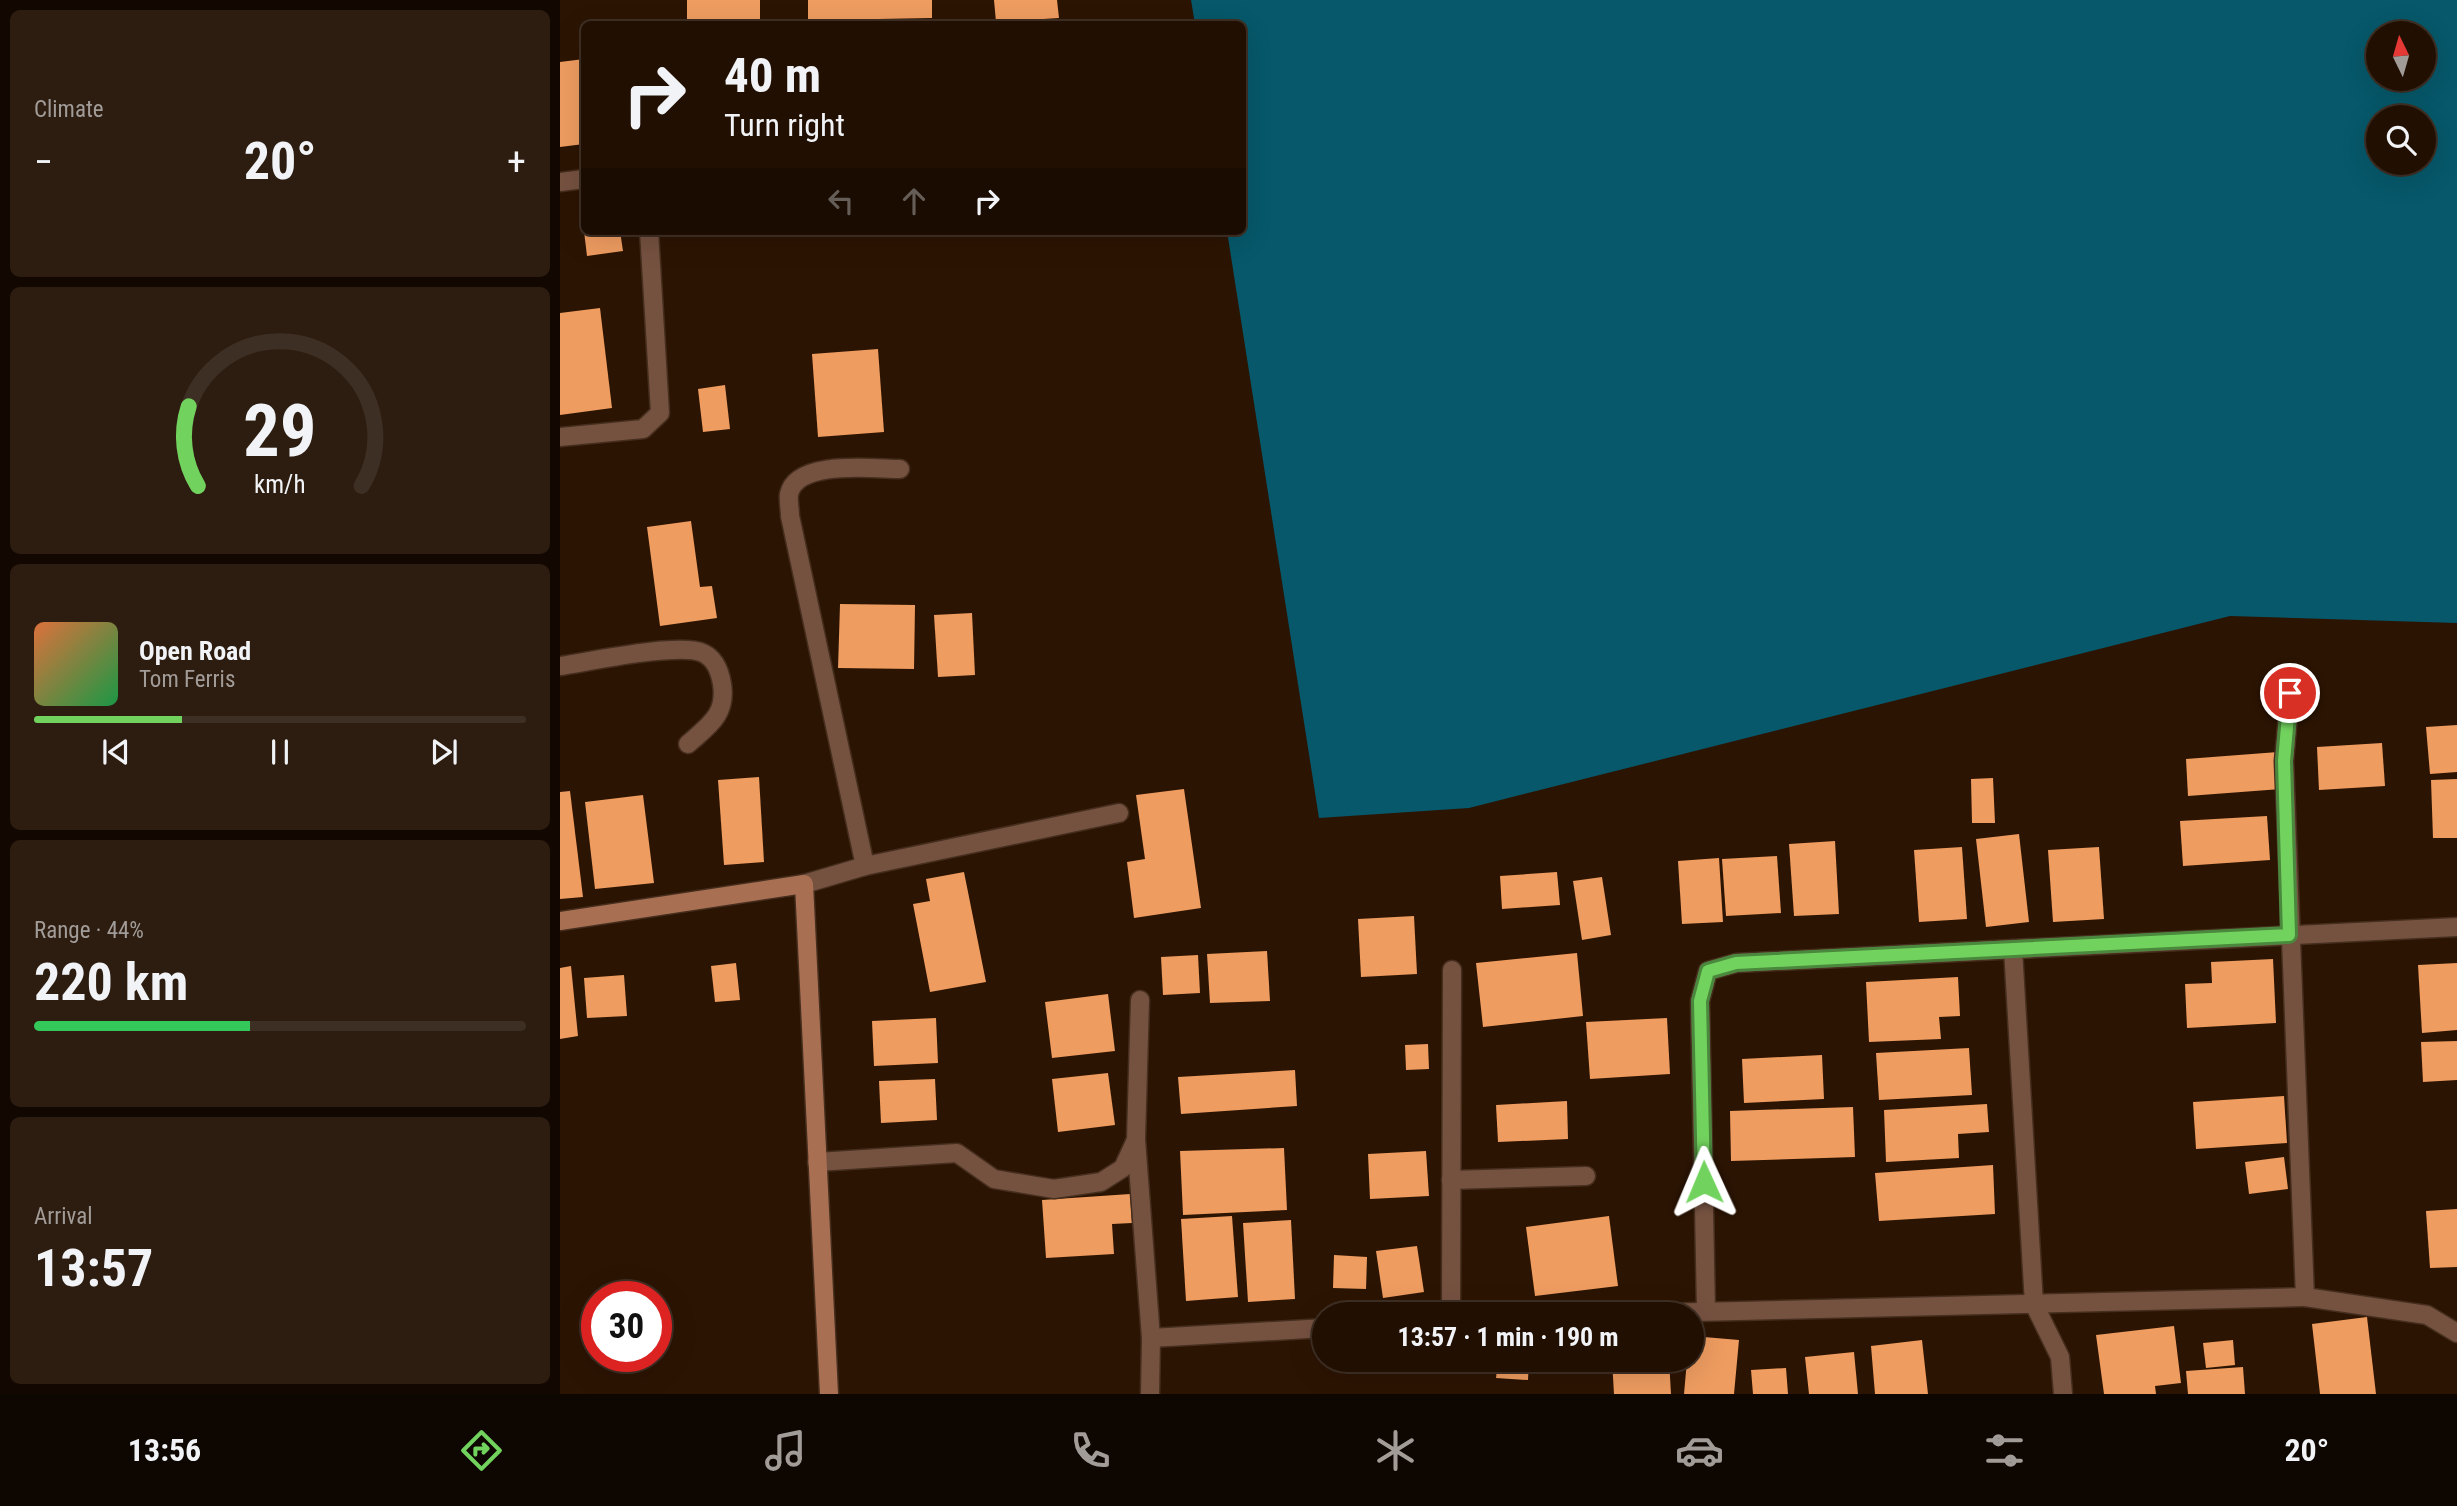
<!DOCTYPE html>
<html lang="en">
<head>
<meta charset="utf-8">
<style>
  body { margin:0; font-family:"Roboto Condensed",sans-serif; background:#2d1d11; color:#f1f3f6; height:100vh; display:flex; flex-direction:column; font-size:26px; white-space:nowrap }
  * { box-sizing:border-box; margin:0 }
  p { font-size:23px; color:#a29c99 }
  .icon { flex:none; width:38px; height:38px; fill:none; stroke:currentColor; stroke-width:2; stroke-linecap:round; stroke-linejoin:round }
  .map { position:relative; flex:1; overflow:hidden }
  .panel { display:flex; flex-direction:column; gap:10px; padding:10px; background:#120801; width:560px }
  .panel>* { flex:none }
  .banner { position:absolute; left:21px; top:21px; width:665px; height:214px; border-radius:10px; box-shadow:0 7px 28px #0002,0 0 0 2px #3e2f24; background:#210f02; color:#f1f3f6; overflow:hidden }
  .needle { width:46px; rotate:355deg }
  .controls { position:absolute; left:1806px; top:21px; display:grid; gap:14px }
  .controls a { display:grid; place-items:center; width:70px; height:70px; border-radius:50%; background:#210f02; box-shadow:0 7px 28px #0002,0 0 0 2px #3e2f24; font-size:35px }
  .speed { position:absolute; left:21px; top:1281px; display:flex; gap:14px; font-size:35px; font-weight:700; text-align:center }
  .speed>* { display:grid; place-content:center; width:91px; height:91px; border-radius:50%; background:#210f02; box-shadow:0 7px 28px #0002,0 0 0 2px #3e2f24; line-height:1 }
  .speed .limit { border:10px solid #d22; background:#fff; color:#111 }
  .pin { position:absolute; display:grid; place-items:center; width:60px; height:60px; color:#fff; margin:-30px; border:4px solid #fff; border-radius:50%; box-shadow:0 2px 7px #0007 }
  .me { position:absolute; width:77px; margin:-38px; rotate:359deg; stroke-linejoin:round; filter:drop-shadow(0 0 5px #0008) }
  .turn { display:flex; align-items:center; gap:24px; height:147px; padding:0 28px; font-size:32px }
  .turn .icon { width:91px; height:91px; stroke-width:2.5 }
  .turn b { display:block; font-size:49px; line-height:60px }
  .lanes { display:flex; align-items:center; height:66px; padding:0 28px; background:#0003; justify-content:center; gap:35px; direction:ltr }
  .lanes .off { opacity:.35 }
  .big { font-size:52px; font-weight:700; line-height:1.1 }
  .panel .tile { flex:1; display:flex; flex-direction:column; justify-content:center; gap:10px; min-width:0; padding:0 24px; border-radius:10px; background:#2d1d11 }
  .panel .dial { align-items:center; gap:0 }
  .dial svg { height:182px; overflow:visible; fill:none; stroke:#3e2f24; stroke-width:7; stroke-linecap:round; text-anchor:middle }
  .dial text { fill:#f1f3f6; stroke:none }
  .song { display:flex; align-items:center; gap:21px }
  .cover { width:84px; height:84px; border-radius:10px; background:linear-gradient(135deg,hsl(20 70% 55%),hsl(140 70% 35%)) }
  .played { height:7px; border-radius:4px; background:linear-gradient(90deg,#72d25e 30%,#3e2f24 30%) }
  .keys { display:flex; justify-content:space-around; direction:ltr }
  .heat { display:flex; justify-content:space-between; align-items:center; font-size:38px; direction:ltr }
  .charge { height:10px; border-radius:5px; background:linear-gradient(90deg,#34c759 44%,#3e2f24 0) }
  .trip { position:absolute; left:752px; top:1302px; width:392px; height:70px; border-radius:35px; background:#210f02; box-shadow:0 7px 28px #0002,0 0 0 2px #3e2f24; font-weight:700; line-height:70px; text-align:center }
  .tab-bar { display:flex; height:112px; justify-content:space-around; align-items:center; background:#0d0601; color:#a29c99 }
  .tab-bar .icon { width:49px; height:49px }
  .tab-bar .selected { color:#72d25e }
  .tab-bar b { font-size:32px; color:#f1f3f6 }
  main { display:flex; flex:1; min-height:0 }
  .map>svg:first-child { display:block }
  .water { fill:#06586a; fill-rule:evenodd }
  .building { fill:#ee9c60 }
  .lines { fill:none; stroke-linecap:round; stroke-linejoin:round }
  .street-casing { stroke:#452e1d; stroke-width:21 }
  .secondary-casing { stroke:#452e1d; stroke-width:21 }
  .street { stroke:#755140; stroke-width:18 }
  .secondary { stroke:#a96f53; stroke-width:18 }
  .route-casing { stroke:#4a883d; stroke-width:18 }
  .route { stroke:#72d25e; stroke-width:12 }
</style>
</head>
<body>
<main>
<section class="panel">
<div class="tile"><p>Climate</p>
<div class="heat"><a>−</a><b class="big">20°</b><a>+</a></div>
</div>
<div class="tile dial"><svg viewBox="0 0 100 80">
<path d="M14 69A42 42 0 1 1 86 69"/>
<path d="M14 69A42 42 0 0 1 10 34" stroke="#72d25e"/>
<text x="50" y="56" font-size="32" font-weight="700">29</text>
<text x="50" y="72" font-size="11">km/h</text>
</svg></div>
<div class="tile">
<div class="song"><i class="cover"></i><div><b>Open Road</b><p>Tom Ferris</p></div></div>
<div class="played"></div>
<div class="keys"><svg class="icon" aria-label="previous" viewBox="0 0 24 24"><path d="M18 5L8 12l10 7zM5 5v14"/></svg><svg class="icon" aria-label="pause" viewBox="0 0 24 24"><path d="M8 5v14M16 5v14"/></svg><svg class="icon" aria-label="next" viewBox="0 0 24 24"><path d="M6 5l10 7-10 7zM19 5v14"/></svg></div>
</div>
<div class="tile"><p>Range · 44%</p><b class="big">220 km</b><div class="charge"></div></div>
<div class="tile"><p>Arrival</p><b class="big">13:57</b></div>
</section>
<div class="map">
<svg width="1897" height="1394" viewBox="0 0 1897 1394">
  <rect width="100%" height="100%" fill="#2c1402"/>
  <!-- water -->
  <path class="water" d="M631 0H1897V623L1670 616 909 808 759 818 667 231H682V24H635ZM1818 33H1864V79H1818ZM1818 117H1864V163H1818Z"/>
  <!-- building -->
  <g class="building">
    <rect x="127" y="0" width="73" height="24"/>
    <polygon points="248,0 372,0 372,18 318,19 318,24 290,24 290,22 248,22"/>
    <polygon points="434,0 497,0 499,18 436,22"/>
    <polygon points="24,59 24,144 0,147 0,62"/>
    <polygon points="24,196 24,225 23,225 19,197"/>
    <polygon points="24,231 60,231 63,251 27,256"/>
    <polygon points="40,308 52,408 0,415 0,313"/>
    <polygon points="318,349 324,432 258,437 252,354"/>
    <polygon points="165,385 170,429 143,432 138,389"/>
    <polygon points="131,521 140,587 152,586 157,618 100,626 87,527"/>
    <polygon points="280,604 355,605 354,669 278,668"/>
    <polygon points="412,613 415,675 378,677 374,615"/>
    <polygon points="1897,725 1897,772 1870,774 1866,727"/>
    <polygon points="1822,743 1825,786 1759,790 1757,747"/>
    <polygon points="1718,752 1721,789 1628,796 1626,759"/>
    <polygon points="199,777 204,862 164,865 158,780"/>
    <polygon points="1433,778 1435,823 1412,823 1411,779"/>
    <polygon points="1897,779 1897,838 1873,838 1871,780"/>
    <polygon points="624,789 641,908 574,918 567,862 585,859 576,795"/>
    <polygon points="10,791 23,897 0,899 0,792"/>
    <polygon points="83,795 94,883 35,889 25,802"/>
    <polygon points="1707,816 1710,860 1623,866 1620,821"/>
    <polygon points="1459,834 1469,922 1426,927 1416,839"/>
    <polygon points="1275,841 1279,914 1234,916 1229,844"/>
    <polygon points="1402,847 1407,919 1359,922 1354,850"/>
    <polygon points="1539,847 1544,919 1493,922 1488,850"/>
    <polygon points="1217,856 1221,913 1166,916 1162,859"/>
    <polygon points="1159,858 1163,922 1122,924 1118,861"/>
    <polygon points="404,872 426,982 370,992 353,904 370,901 366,879"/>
    <polygon points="997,872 1000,905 942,909 940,876"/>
    <polygon points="1042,877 1051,935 1022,940 1013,881"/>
    <polygon points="854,916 857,974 801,977 798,919"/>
    <polygon points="707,951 710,1001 650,1003 647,954"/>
    <polygon points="1017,953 1023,1016 923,1027 916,963"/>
    <polygon points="638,955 640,993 603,995 601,957"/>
    <polygon points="1713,959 1716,1023 1627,1028 1625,984 1652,983 1651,962"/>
    <polygon points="176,963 180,1000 155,1002 151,966"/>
    <polygon points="1897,963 1897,1030 1862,1033 1858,965"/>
    <polygon points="11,966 18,1036 0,1039 0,968"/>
    <polygon points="64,975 67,1016 27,1018 24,978"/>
    <polygon points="1398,977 1400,1016 1379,1017 1381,1039 1309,1042 1306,982"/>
    <polygon points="548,994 555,1051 492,1058 485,1002"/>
    <polygon points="376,1018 378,1063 314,1066 312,1021"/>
    <polygon points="1107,1018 1110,1074 1030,1079 1026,1022"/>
    <polygon points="1897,1041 1897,1080 1863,1082 1861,1042"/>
    <polygon points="868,1044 869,1069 846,1070 845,1045"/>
    <polygon points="1409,1048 1412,1095 1319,1100 1316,1053"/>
    <polygon points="1262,1055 1264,1099 1184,1103 1182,1059"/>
    <polygon points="735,1070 737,1106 621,1114 618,1077"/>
    <polygon points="548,1073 555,1125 498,1132 492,1079"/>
    <polygon points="375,1079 377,1120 321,1123 319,1081"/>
    <polygon points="1724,1096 1727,1143 1636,1149 1633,1102"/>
    <polygon points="1007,1101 1008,1139 938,1142 936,1105"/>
    <polygon points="1427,1104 1429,1132 1398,1134 1399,1158 1326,1162 1324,1110"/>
    <polygon points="1293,1107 1295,1157 1171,1161 1170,1111"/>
    <polygon points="724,1148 727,1210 623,1215 620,1151"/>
    <polygon points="866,1151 869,1196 810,1199 808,1154"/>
    <polygon points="1724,1157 1728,1189 1689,1194 1685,1162"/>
    <polygon points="1433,1165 1435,1214 1319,1221 1315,1173"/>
    <polygon points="570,1194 572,1223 552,1224 554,1254 486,1258 482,1200"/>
    <polygon points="1897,1209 1897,1267 1870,1268 1866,1211"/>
    <polygon points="672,1216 678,1297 626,1301 621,1219"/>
    <polygon points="1049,1216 1058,1286 975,1296 966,1227"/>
    <polygon points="731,1220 735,1299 688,1302 683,1223"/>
    <polygon points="857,1246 864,1292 823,1298 816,1251"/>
    <polygon points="774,1255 807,1257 806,1289 773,1288"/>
    <polygon points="1807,1317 1816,1394 1760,1394 1752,1324"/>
    <polygon points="1614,1326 1621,1383 1595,1386 1596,1394 1544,1394 1536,1335"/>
    <polygon points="1132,1336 1179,1340 1174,1394 1124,1394 1127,1360 1132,1360"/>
    <polygon points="1362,1340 1368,1394 1315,1394 1311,1346"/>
    <polygon points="1673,1340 1675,1365 1646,1368 1643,1343"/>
    <polygon points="1294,1352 1298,1394 1249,1394 1245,1357"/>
    <polygon points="938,1360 969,1360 968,1380 936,1378"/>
    <polygon points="1052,1360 1109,1360 1111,1394 1054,1394"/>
    <polygon points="1683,1367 1685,1394 1628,1394 1626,1371"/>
    <polygon points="1226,1368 1228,1394 1193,1394 1191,1370"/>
  </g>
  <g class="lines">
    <defs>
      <g id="street">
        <polyline points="0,182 24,179"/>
        <polyline points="0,437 83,429 100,413 89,231"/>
        <path d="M0 666C28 662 120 642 143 653 156 659 160 672 162 684 167 715 148 726 128 744"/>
        <path d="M305 866 230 516C230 509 228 500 229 494 237 459 313 469 340 469"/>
        <polyline points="244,884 305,866 559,813"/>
        <polyline points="1453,949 1474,1304 1500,1357 1503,1394"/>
        <polyline points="580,1000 576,1139 591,1338 590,1394"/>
        <polyline points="257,1162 397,1153 434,1179 494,1189 541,1182 563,1168 575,1142"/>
        <polyline points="891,1180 1026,1176"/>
        <polyline points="1745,1297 1867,1315 1897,1333"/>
        <polyline points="1146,1311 1140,1001 1148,971 1176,963 1897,927"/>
        <polyline points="891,1314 892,970"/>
        <polyline points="1056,1314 1745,1297 1724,761 1730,693"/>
        <polyline points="591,1338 765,1328"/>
      </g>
      <polyline id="secondary" points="0,921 244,884 269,1394"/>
    </defs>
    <!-- street casing -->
    <use href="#street" class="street-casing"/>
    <!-- secondary casing -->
    <use href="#secondary" class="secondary-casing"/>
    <!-- street -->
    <use href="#street" class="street"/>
    <!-- secondary -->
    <use href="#secondary" class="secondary"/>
  </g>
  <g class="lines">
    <defs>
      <polyline id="route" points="1144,1182 1140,1001 1148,971 1176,963 1729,935 1724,761 1730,693"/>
    </defs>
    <!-- route casing -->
    <use href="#route" class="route-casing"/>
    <!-- route -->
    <use href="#route" class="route"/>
  </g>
</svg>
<div class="controls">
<a><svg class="needle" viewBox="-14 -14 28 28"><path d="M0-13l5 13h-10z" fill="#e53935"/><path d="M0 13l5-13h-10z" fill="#a29c99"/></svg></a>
<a><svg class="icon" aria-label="search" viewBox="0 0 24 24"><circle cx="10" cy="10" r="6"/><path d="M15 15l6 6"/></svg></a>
</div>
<div class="speed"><div class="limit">30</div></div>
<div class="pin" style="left:1730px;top:693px;background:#d93025"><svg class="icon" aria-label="arrive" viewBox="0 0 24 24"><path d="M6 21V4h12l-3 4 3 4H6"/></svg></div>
<svg class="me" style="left:1144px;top:1182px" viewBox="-20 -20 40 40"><path d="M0-17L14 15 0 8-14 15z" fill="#72d25e" stroke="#fff" stroke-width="4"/></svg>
<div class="trip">13:57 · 1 min · 190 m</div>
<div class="banner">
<div class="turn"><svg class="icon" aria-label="right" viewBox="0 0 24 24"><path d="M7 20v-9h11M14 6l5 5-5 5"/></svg><div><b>40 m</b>Turn right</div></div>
<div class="lanes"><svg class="icon off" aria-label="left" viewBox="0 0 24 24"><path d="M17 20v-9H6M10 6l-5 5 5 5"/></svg><svg class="icon off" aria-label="ahead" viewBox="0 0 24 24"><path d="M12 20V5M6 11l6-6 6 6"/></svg><svg class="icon" aria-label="right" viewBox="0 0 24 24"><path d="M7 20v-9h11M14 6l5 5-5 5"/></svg></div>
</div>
</div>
</main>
<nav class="tab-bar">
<b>13:56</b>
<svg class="icon selected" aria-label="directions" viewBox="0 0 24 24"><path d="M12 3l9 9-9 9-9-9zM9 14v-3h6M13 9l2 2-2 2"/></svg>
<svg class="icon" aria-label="music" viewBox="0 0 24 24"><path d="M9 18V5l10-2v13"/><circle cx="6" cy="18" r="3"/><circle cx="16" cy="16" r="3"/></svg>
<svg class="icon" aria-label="phone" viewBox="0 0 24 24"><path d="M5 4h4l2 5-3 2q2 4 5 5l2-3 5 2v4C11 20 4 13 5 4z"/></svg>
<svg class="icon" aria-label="climate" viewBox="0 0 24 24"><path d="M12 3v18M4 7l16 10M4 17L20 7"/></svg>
<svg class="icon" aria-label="car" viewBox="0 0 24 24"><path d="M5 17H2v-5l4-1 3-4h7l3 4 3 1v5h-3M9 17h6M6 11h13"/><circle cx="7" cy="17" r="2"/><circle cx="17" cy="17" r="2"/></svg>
<svg class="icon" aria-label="filters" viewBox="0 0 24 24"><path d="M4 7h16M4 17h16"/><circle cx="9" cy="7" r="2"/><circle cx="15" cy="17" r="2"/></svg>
<b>20°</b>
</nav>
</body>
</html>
